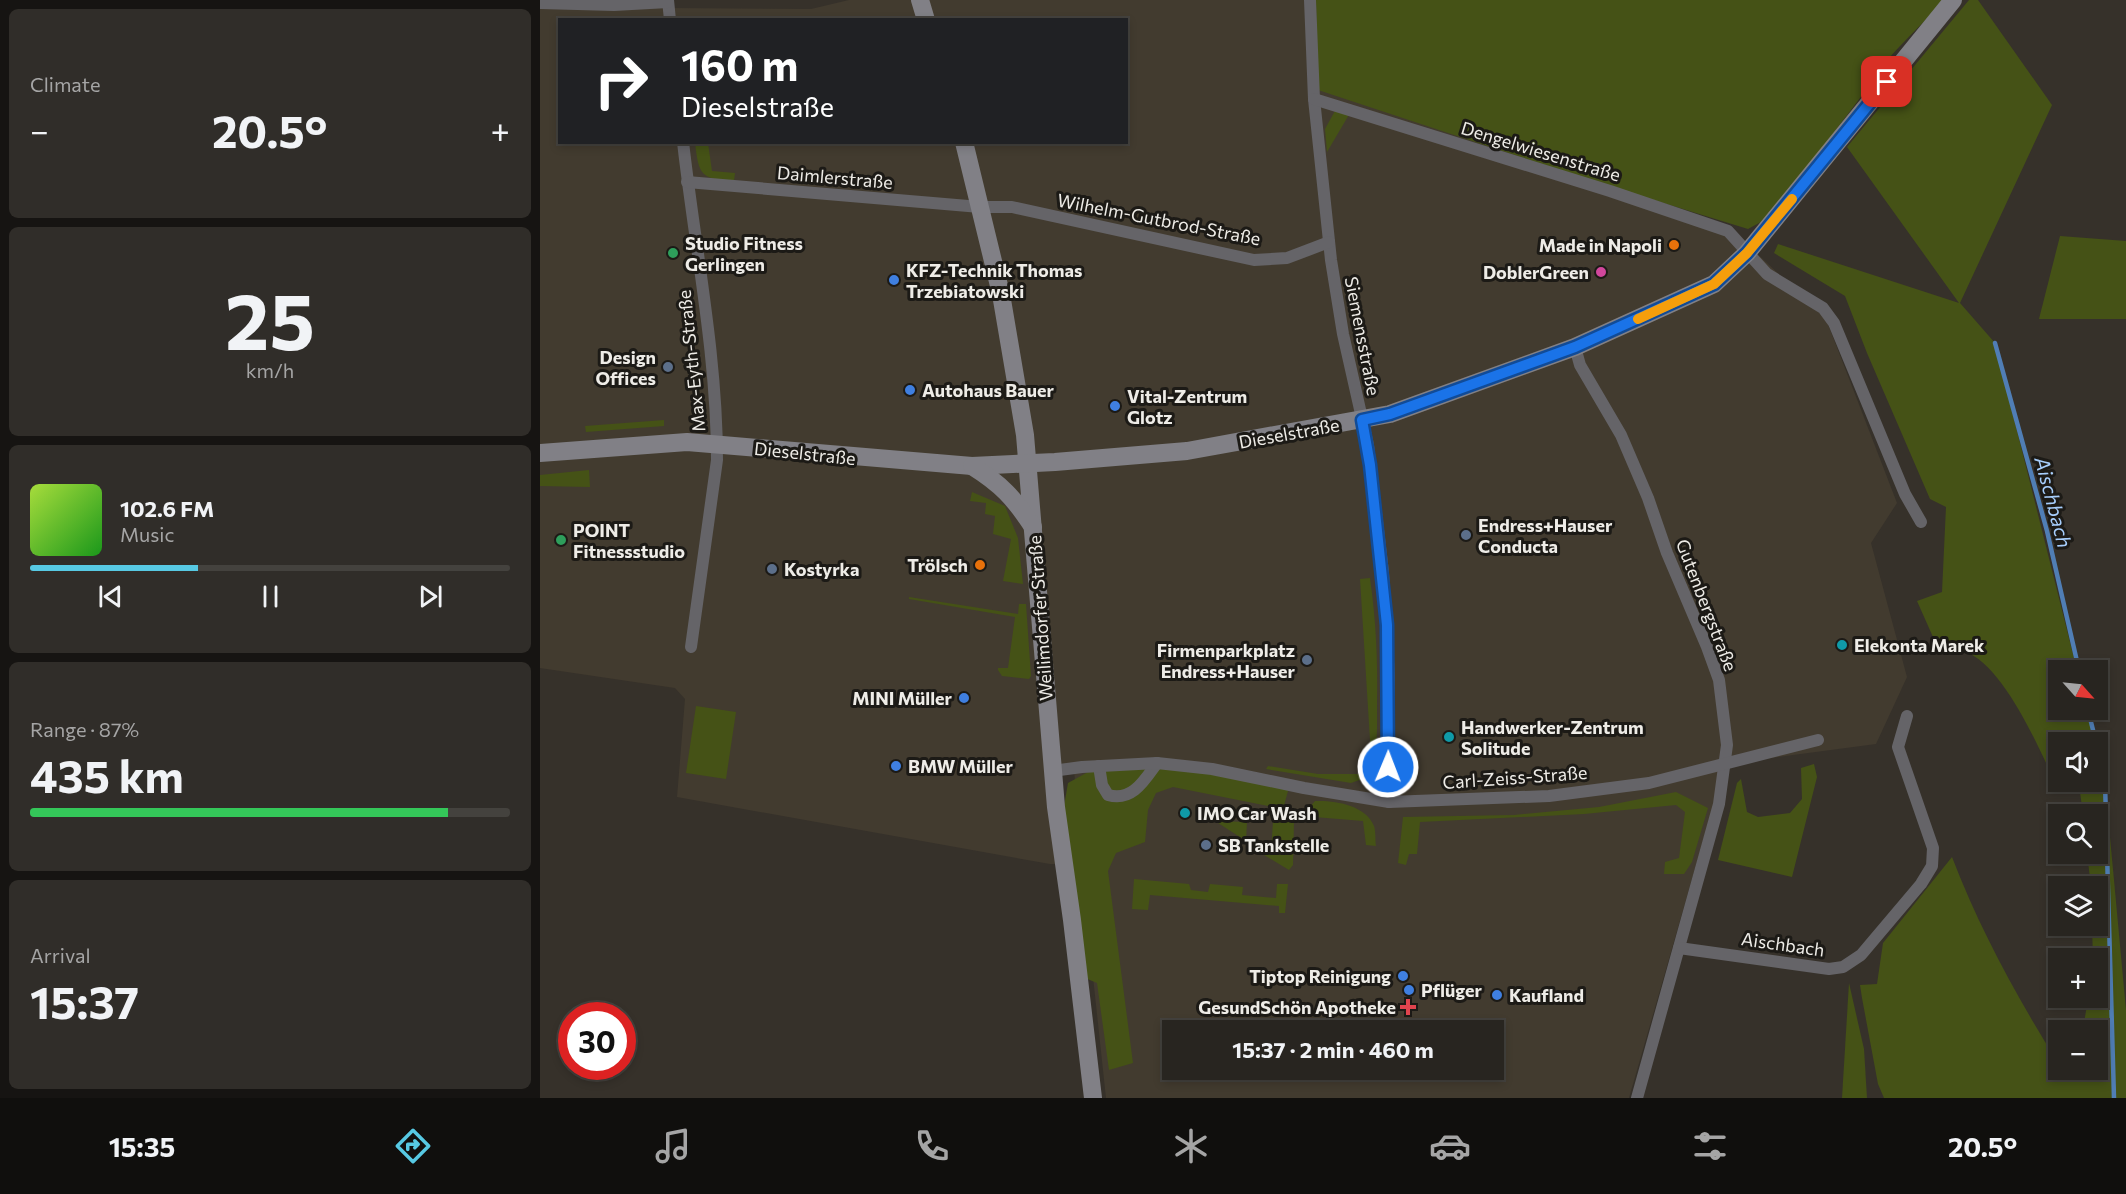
<!DOCTYPE html>
<html lang="en">
<head>
<meta charset="utf-8">
<style>
  body { margin:0; font-family:Commissioner,sans-serif; background:#302d29; color:#f1f3f6; height:100vh; display:flex; flex-direction:column; font-size:22px; white-space:nowrap }
  * { box-sizing:border-box; margin:0 }
  p { font-size:20px; color:#a5a5a5 }
  .icon { flex:none; width:33px; height:33px; fill:none; stroke:currentColor; stroke-width:2; stroke-linecap:round; stroke-linejoin:round }
  .map { position:relative; flex:1; overflow:hidden }
  .panel { display:flex; flex-direction:column; gap:9px; padding:9px; background:#161412; width:540px }
  .panel>* { flex:none }
  .guide { position:absolute; left:18px; top:18px; width:570px; height:126px; border-radius:0px; box-shadow:0 3px 9px #0003,0 0 0 2px #44423e; background:#202124; color:#fff; overflow:hidden }
  .needle { width:39px; rotate:117deg }
  .controls { position:absolute; left:1508px; top:660px; display:grid; gap:12px }
  .controls a { display:grid; place-items:center; width:60px; height:60px; border-radius:0px; background:#282520; box-shadow:0 3px 9px #0003,0 0 0 2px #44423e; font-size:30px }
  .speed { position:absolute; left:18px; top:1002px; display:flex; gap:12px; font-size:30px; font-weight:700; text-align:center }
  .speed>* { display:grid; place-content:center; width:78px; height:78px; border-radius:50%; background:#282520; box-shadow:0 3px 9px #0003,0 0 0 2px #44423e; line-height:1 }
  .speed .limit { border:9px solid #d22; background:#fff; color:#111 }
  .pin { position:absolute; display:grid; place-items:center; width:51px; height:51px; color:#fff; margin:-26px; border-radius:12px; box-shadow:0 3px 9px #0006 }
  .me { position:absolute; width:66px; margin:-33px; rotate:1deg; stroke-linejoin:round; filter:drop-shadow(0 0 4px #0008) }
  .turn { display:flex; align-items:center; gap:21px; height:126px; padding:0 24px; font-size:27px }
  .turn .icon { width:78px; height:78px; stroke-width:2.5 }
  .turn b { display:block; font-size:42px; line-height:51px }
  .big { font-size:45px; font-weight:700; line-height:1.1 }
  .panel .tile { flex:1; display:flex; flex-direction:column; justify-content:center; gap:9px; min-width:0; padding:0 21px; border-radius:9px; background:#302d29 }
  .panel .dial { align-items:center; gap:0 }
  .dial b { font-size:78px; line-height:1 }
  .song { display:flex; align-items:center; gap:18px }
  .cover { width:72px; height:72px; border-radius:9px; background:linear-gradient(135deg,hsl(80 70% 55%),hsl(120 70% 35%)) }
  .played { height:6px; border-radius:3px; background:linear-gradient(90deg,#57c9e3 35%,#44423e 35%) }
  .keys { display:flex; justify-content:space-around; direction:ltr }
  .heat { display:flex; justify-content:space-between; align-items:center; font-size:33px; direction:ltr }
  .charge { height:9px; border-radius:4px; background:linear-gradient(90deg,#34c759 87%,#44423e 0) }
  .trip { position:absolute; left:622px; top:1020px; width:342px; height:60px; border-radius:0px; background:#282520; box-shadow:0 3px 9px #0003,0 0 0 2px #44423e; font-weight:700; line-height:60px; text-align:center }
  .tabs { display:flex; height:96px; justify-content:space-around; align-items:center; background:#100f0d; color:#a5a5a5 }
  .tabs .icon { width:42px; height:42px }
  .tabs .active { color:#57c9e3 }
  .tabs b { font-size:27px; color:#f1f3f6 }
  main { display:flex; flex:1; min-height:0 }
  .map>svg:first-child { display:block }
  .built { fill:#423b2f; fill-rule:evenodd }
  .green { fill:#455216 }
  .lines { fill:none; stroke-linecap:round; stroke-linejoin:round }
  .stream { stroke:#507eb5; stroke-width:4.5 }
  .street { stroke:#656468; stroke-width:12 }
  .secondary { stroke:#818086; stroke-width:18 }
  .route-casing { stroke:#114b97; stroke-width:15 }
  .route { stroke:#1a73e8; stroke-width:10 }
  .slow { stroke:#f59e0b; stroke-width:10 }
  .food-dot { fill:#e8710a; stroke:#1c1a16; stroke-width:2 }
  .leisure-dot { fill:#2e9e5b; stroke:#1c1a16; stroke-width:2 }
  .hotel-dot { fill:#d1479c; stroke:#1c1a16; stroke-width:2 }
  .shop-dot { fill:#3f7fe0; stroke:#1c1a16; stroke-width:2 }
  .service-dot { fill:#5c6f8a; stroke:#1c1a16; stroke-width:2 }
  .culture-dot { fill:#0f9aa8; stroke:#1c1a16; stroke-width:2 }
  .health-dot { fill:#e0444e; stroke:#1c1a16; stroke-width:2 }
  .labels { text-anchor:middle; dominant-baseline:central; stroke-width:6; stroke-linejoin:round; paint-order:stroke }
  .street-label { font-size:18px; fill:#eeece7; stroke:#1c1a16 }
  .poi-label { font-size:18px; font-weight:bold; fill:#eeece7; stroke:#1c1a16; text-anchor:start }
  .water-label { font-size:20px; font-style:italic; fill:#a7cefc; stroke:#1c1a16 }
</style>
</head>
<body>
<main>
<section class="panel">
<div class="tile"><p>Climate</p>
<div class="heat"><a>−</a><b class="big">20.5°</b><a>+</a></div>
</div>
<div class="tile dial"><b>25</b><p>km/h</p></div>
<div class="tile">
<div class="song"><i class="cover"></i><div><b>102.6 FM</b><p>Music</p></div></div>
<div class="played"></div>
<div class="keys"><svg class="icon" aria-label="previous" viewBox="0 0 24 24"><path d="M18 5L8 12l10 7zM5 5v14"/></svg><svg class="icon" aria-label="pause" viewBox="0 0 24 24"><path d="M8 5v14M16 5v14"/></svg><svg class="icon" aria-label="next" viewBox="0 0 24 24"><path d="M6 5l10 7-10 7zM19 5v14"/></svg></div>
</div>
<div class="tile"><p>Range · 87%</p><b class="big">435 km</b><div class="charge"></div></div>
<div class="tile"><p>Arrival</p><b class="big">15:37</b></div>
</section>
<div class="map">
<svg width="1586" height="1098" viewBox="0 0 1586 1098">
  <rect width="100%" height="100%" fill="#36312a"/>
  <!-- built -->
  <path class="built" d="M309 0H776L990 160 1188 226 1286 319 1357 503 1331 543 1367 677 1336 744 1185 764 1089 1098H566L541 865 534 768 513 771 528 864H510L137 797 145 699 135 688 0 668V7L271 9ZM20 20H586V142H20ZM633 1030H954V1070H633Z"/>
  <!-- green -->
  <g class="green">
    <path d="M776 0H1404C1376 32 1341 60 1320 98L1230 217 1208 229 1068 186 778 90Z"/>
    <path d="M1429 0H1438L1512 105 1420 303 1455 343 1537 670H1518V710H1547L1555 742H1518V782H1557V749L1565 783 1586 1010V1098H1344L1338 1084 1322 998 1320 985 1337 984 1343 943 1412 857C1440 930 1477 997 1518 1063V1070H1522L1529 1081 1536 1070H1557V1030H1543L1548 998H1557V958H1553L1552 926H1557V886H1551L1547 854H1557V814H1543L1539 785 1517 787C1500 750 1464 665 1424 651 1416 648 1405 648 1397 646L1377 601 1402 592 1406 507 1390 499 1327 353 1305 296 1234 253 1238 244 1419 303 1307 147Z"/>
    <polygon points="796,109 810,113 787,152 785,129"/>
    <path d="M155 143H168L172 171 195 173 194 181C160 179 159 175 155 143Z"/>
    <polygon points="1520,236 1586,241 1586,319 1499,319"/>
    <polygon points="124,420 124,426 46,432 45,426"/>
    <polygon points="49,470 50,487 0,486 0,475"/>
    <polygon points="432,492 465,506 478,538 483,584 463,581 471,539 453,534 455,516 445,514 446,503 430,501"/>
    <path d="M830 578C836 620 838 662 837 704 837 724 838 745 833 764L828 762 831 756 820 579Z"/>
    <polygon points="369,597 478,614 479,604 486,604 491,676 489,679 462,676 458,670 458,668 468,668 475,617 369,599"/>
    <polygon points="156,706 196,712 186,779 146,773"/>
    <polygon points="617,763 750,784 743,809 633,787 616,793 608,810 605,842 576,853 568,871 593,1063 569,1070 557,983 545,978 519,835 528,783 559,766"/>
    <polygon points="1274,764 1277,777 1252,877 1178,860 1197,783 1201,779 1207,812 1218,817 1250,813 1262,799 1261,768"/>
    <polygon points="826,765 831,768 825,778 811,783 726,769 728,766 778,774 821,774"/>
    <polygon points="1136,792 1168,808 1152,862 1144,874 1124,874 1125,862 1139,858 1145,812 1136,805 1044,814 880,822 877,854 869,854 866,865 858,863 863,817 974,815 1059,807"/>
    <path d="M775 801C794 800 826 805 834 826 836 832 835 840 836 846L826 845 823 821 762 816Z"/>
    <polygon points="675,821 707,822 706,841"/>
    <polygon points="733,821 754,822 753,865 749,870 719,852 731,852"/>
    <polygon points="594,879 649,884 651,890 668,892 670,884 703,887 702,895 736,898 737,884 748,884 745,913 739,913 739,906 610,895 608,910 592,909"/>
    <polygon points="1309,983 1324,1049 1327,1098 1302,1098"/>
  </g>
  <g class="lines">
    <!-- stream -->
    <g class="stream">
      <polyline points="1455,343 1507,531 1539,670"/>
      <polyline points="1548,710 1556,742"/>
      <polyline points="1557,747 1565,783 1574,1098"/>
    </g>
    <!-- street -->
    <g class="street">
      <polyline points="128,0 130,20"/>
      <polyline points="770,0 774,99 791,260 803,334 828,445 843,572 849,677 849,802"/>
      <polyline points="0,3 74,5 128,2"/>
      <polyline points="774,99 1070,191 1188,231 1227,274 1283,308 1294,323 1365,494 1381,522"/>
      <path d="M143 142C155 248 177 354 177 460L151 647"/>
      <polyline points="147,182 440,207 472,207 714,260 747,258 789,242"/>
      <polyline points="1035,347 1040,365 1081,435 1108,498 1127,553 1167,647 1179,680 1187,745 1179,804 1097,1098"/>
      <path d="M559 766 562 785 568 795C592 802 604 781 617 763"/>
      <polyline points="512,771 542,767 617,763 672,769 764,788 849,802 1009,796 1109,783 1278,740"/>
      <polyline points="1139,948 1289,969 1303,967 1321,955 1381,884 1392,866 1393,848 1358,747 1367,716"/>
    </g>
    <!-- secondary -->
    <g class="secondary">
      <polyline points="380,0 386,20"/>
      <polyline points="424,142 461,294 485,435 516,807 532,920 553,1098"/>
      <polyline points="0,453 147,442 432,466 515,462 647,451 850,414 1035,347 1174,284 1207,253 1413,0"/>
      <path d="M432 466C461 484 474 498 493 527"/>
    </g>
  </g>
  <g class="lines">
    <defs>
      <polyline id="route" points="848,767 847,625 830,465 822,420 850,414 1035,347 1174,284 1207,253 1347,82"/>
    </defs>
    <!-- route casing -->
    <use href="#route" class="route-casing"/>
    <!-- route -->
    <use href="#route" class="route"/>
    <!-- slow -->
    <polyline class="slow" points="1098,319 1174,284 1207,253 1252,199"/>
  </g>
  <!-- markers -->
  <g class="food-dot">
    <circle cx="1134" cy="245" r="6"/>
    <circle cx="440" cy="565" r="6"/>
  </g>
  <g class="leisure-dot">
    <circle cx="133" cy="253" r="6"/>
    <circle cx="21" cy="540" r="6"/>
  </g>
  <circle class="hotel-dot" cx="1061" cy="272" r="6"/>
  <g class="shop-dot">
    <circle cx="354" cy="280" r="6"/>
    <circle cx="370" cy="390" r="6"/>
    <circle cx="575" cy="406" r="6"/>
    <circle cx="424" cy="698" r="6"/>
    <circle cx="356" cy="766" r="6"/>
    <circle cx="863" cy="976" r="6"/>
    <circle cx="869" cy="990" r="6"/>
    <circle cx="957" cy="995" r="6"/>
  </g>
  <g class="service-dot">
    <circle cx="128" cy="367" r="6"/>
    <circle cx="926" cy="535" r="6"/>
    <circle cx="232" cy="569" r="6"/>
    <circle cx="767" cy="660" r="6"/>
    <circle cx="666" cy="845" r="6"/>
  </g>
  <g class="culture-dot">
    <circle cx="1302" cy="645" r="6"/>
    <circle cx="909" cy="737" r="6"/>
    <circle cx="645" cy="813" r="6"/>
  </g>
  <path class="health-dot" d="M865 998h6v6h6v6h-6v6h-6v-6h-6v-6h6z"/>
  <g class="labels">
    <!-- street labels -->
    <g class="street-label">
      <text transform="translate(1001 151) rotate(17)">Dengelwiesenstraße</text>
      <text transform="translate(295 177) rotate(5)">Daimlerstraße</text>
      <text transform="translate(619 219) rotate(11)">Wilhelm-Gutbrod-Straße</text>
      <text transform="translate(823 336) rotate(79)">Siemensstraße</text>
      <text transform="translate(151 361) rotate(-96)">Max-Eyth-Straße</text>
      <text transform="translate(749 433) rotate(-10)">Dieselstraße</text>
      <text transform="translate(265 453) rotate(6)">Dieselstraße</text>
      <text transform="translate(1167 605) rotate(69)">Gutenbergstraße</text>
      <text transform="translate(500 618) rotate(-94)">Weilimdorfer Straße</text>
      <text transform="translate(975 777) rotate(-4)">Carl-Zeiss-Straße</text>
      <text transform="translate(1243 944) rotate(8)">Aischbach</text>
    </g>
    <!-- poi labels -->
    <g class="poi-label">
      <text x="145" y="243">Studio Fitness<tspan x="145" dy="21">Gerlingen</tspan></text>
      <text x="1122" y="245" text-anchor="end">Made in Napoli</text>
      <text x="366" y="270">KFZ-Technik Thomas<tspan x="366" dy="21">Trzebiatowski</tspan></text>
      <text x="1049" y="272" text-anchor="end">DoblerGreen</text>
      <text x="116" y="357" text-anchor="end">Design<tspan x="116" dy="21">Offices</tspan></text>
      <text x="382" y="390">Autohaus Bauer</text>
      <text x="587" y="396">Vital-Zentrum<tspan x="587" dy="21">Glotz</tspan></text>
      <text x="938" y="525">Endress+Hauser<tspan x="938" dy="21">Conducta</tspan></text>
      <text x="33" y="530">POINT<tspan x="33" dy="21">Fitnessstudio</tspan></text>
      <text x="428" y="565" text-anchor="end">Trölsch</text>
      <text x="244" y="569">Kostyrka</text>
      <text x="1314" y="645">Elekonta Marek</text>
      <text x="755" y="650" text-anchor="end">Firmenparkplatz<tspan x="755" dy="21">Endress+Hauser</tspan></text>
      <text x="412" y="698" text-anchor="end">MINI Müller</text>
      <text x="921" y="727">Handwerker-Zentrum<tspan x="921" dy="21">Solitude</tspan></text>
      <text x="368" y="766">BMW Müller</text>
      <text x="657" y="813">IMO Car Wash</text>
      <text x="678" y="845">SB Tankstelle</text>
      <text x="851" y="976" text-anchor="end">Tiptop Reinigung</text>
      <text x="881" y="990">Pflüger</text>
      <text x="969" y="995">Kaufland</text>
      <text x="856" y="1007" text-anchor="end">GesundSchön Apotheke</text>
    </g>
    <!-- water labels -->
    <g class="water-label">
      <text transform="translate(1514 502) rotate(75)">Aischbach</text>
    </g>
  </g>
</svg>
<div class="controls">
<a><svg class="needle" viewBox="-14 -14 28 28"><path d="M0-13l5 13h-10z" fill="#e53935"/><path d="M0 13l5-13h-10z" fill="#a5a5a5"/></svg></a>
<a><svg class="icon" aria-label="sound" viewBox="0 0 24 24"><path d="M4 9h4l5-4v14l-5-4H4zM17 9q2 3 0 6"/></svg></a>
<a><svg class="icon" aria-label="search" viewBox="0 0 24 24"><circle cx="10" cy="10" r="6"/><path d="M15 15l6 6"/></svg></a>
<a><svg class="icon" aria-label="layers" viewBox="0 0 24 24"><path d="M12 4l9 5-9 5-9-5zM3 14l9 5 9-5"/></svg></a>
<a>+</a>
<a>−</a>
</div>
<div class="speed"><div class="limit">30</div></div>
<div class="pin" style="left:1347px;top:82px;background:#d93025"><svg class="icon" aria-label="arrive" viewBox="0 0 24 24"><path d="M6 21V4h12l-3 4 3 4H6"/></svg></div>
<svg class="me" style="left:848px;top:767px" viewBox="-20 -20 40 40"><circle r="17" fill="#1a73e8" stroke="#fff" stroke-width="3"/><path d="M0-11L8 9 0 5-8 9z" fill="#fff"/></svg>
<div class="trip">15:37 · 2 min · 460 m</div>
<div class="guide">
<div class="turn"><svg class="icon" aria-label="right" viewBox="0 0 24 24"><path d="M7 20v-9h11M14 6l5 5-5 5"/></svg><div><b>160 m</b>Dieselstraße</div></div>
</div>
</div>
</main>
<nav class="tabs">
<b>15:35</b>
<svg class="icon active" aria-label="directions" viewBox="0 0 24 24"><path d="M12 3l9 9-9 9-9-9zM9 14v-3h6M13 9l2 2-2 2"/></svg>
<svg class="icon" aria-label="music" viewBox="0 0 24 24"><path d="M9 18V5l10-2v13"/><circle cx="6" cy="18" r="3"/><circle cx="16" cy="16" r="3"/></svg>
<svg class="icon" aria-label="phone" viewBox="0 0 24 24"><path d="M5 4h4l2 5-3 2q2 4 5 5l2-3 5 2v4C11 20 4 13 5 4z"/></svg>
<svg class="icon" aria-label="climate" viewBox="0 0 24 24"><path d="M12 3v18M4 7l16 10M4 17L20 7"/></svg>
<svg class="icon" aria-label="car" viewBox="0 0 24 24"><path d="M5 17H2v-5l4-1 3-4h7l3 4 3 1v5h-3M9 17h6M6 11h13"/><circle cx="7" cy="17" r="2"/><circle cx="17" cy="17" r="2"/></svg>
<svg class="icon" aria-label="filters" viewBox="0 0 24 24"><path d="M4 7h16M4 17h16"/><circle cx="9" cy="7" r="2"/><circle cx="15" cy="17" r="2"/></svg>
<b>20.5°</b>
</nav>
</body>
</html>
